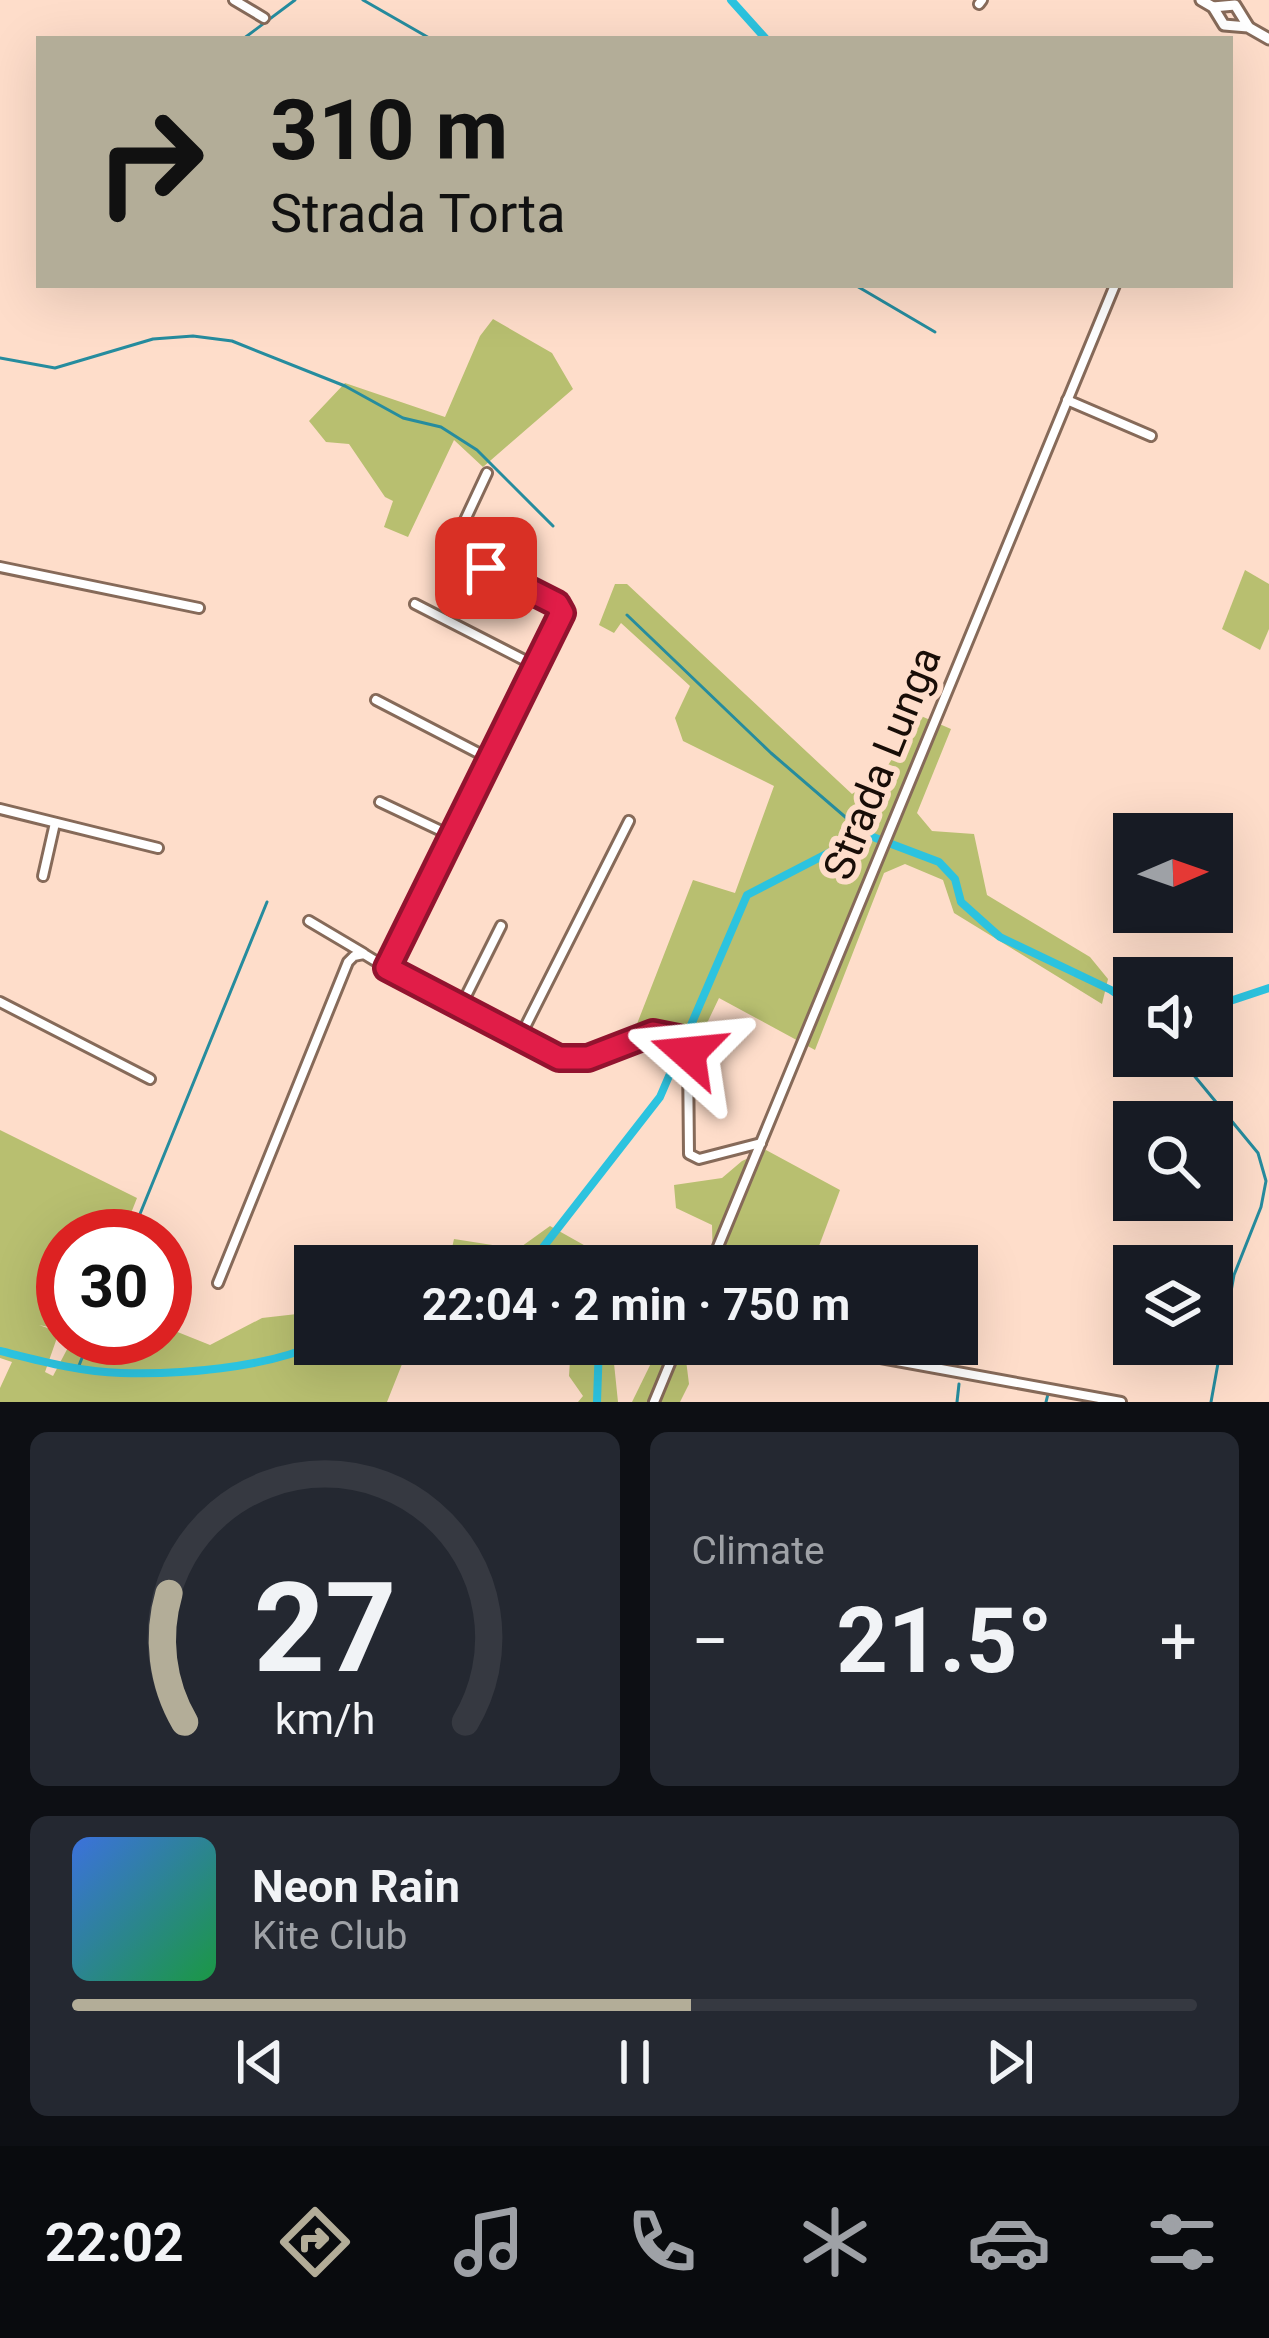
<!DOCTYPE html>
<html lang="en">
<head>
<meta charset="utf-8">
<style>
  body { margin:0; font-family:Roboto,sans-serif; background:#242831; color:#f1f3f6; height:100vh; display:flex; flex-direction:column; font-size:45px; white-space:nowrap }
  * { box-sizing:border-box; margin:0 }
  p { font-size:39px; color:#9ea1a6 }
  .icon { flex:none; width:66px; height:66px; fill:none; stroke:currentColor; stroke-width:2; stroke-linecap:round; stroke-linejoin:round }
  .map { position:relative; height:1402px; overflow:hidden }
  .drawer { display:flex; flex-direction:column; gap:30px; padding:30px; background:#0d0f14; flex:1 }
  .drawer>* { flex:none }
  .guide { position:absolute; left:36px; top:36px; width:1197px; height:252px; border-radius:0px; box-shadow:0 12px 48px #0002; background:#b3ad98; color:#111; overflow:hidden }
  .needle { width:78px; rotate:88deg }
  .controls { position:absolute; left:1113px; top:813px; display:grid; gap:24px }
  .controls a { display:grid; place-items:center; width:120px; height:120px; border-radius:0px; background:#171b24; box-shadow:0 12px 48px #0002; font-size:60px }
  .speed { position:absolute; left:36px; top:1209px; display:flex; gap:24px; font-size:60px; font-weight:700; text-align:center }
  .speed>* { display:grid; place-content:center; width:156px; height:156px; border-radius:50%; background:#171b24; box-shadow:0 12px 48px #0002; line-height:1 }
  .speed .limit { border:18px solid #d22; background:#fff; color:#111 }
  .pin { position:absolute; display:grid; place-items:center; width:102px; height:102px; color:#fff; margin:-51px; border-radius:24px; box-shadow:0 6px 18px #0006 }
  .me { position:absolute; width:132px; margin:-66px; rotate:288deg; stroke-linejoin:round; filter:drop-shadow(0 0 9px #0008) }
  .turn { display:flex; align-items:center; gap:42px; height:252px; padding:0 36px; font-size:54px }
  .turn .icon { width:156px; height:156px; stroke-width:2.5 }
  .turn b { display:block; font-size:84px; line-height:102px }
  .big { font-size:90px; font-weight:700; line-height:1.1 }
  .drawer .widget { flex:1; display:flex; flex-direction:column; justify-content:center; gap:18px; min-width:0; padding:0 42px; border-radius:18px; background:#242831 }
  .drawer .dial { align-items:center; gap:0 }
  .dial svg { height:312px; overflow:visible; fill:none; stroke:#363941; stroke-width:7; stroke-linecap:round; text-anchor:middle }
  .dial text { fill:#f1f3f6; stroke:none }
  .song { display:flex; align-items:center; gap:36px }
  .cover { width:144px; height:144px; border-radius:18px; background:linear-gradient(135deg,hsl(220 70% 55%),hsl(140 70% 35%)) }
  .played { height:12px; border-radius:6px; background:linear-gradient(90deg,#b3ad98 55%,#363941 55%) }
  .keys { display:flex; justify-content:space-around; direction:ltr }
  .heat { display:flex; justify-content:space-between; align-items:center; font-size:66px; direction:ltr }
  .drawer .tiles { flex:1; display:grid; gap:30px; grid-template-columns:1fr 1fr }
  .widget:last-child { grid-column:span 2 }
  .trip { position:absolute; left:294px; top:1245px; width:684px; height:120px; border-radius:0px; background:#171b24; box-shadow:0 12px 48px #0002; font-weight:700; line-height:120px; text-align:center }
  .tab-bar { display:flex; height:192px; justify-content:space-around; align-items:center; background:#090b0e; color:#9ea1a6 }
  .tab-bar .icon { width:84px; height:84px }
  .tab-bar .active { color:#b3ad98 }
  .tab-bar b { font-size:54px; color:#f1f3f6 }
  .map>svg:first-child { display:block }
  .green { fill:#b8bf70 }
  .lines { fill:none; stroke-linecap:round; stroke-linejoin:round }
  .stream { stroke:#268c9e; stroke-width:3 }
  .canal { stroke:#2cc3df; stroke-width:8 }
  .street-casing { stroke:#866a59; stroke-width:14 }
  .secondary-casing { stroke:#866a59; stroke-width:15 }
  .street { stroke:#fff; stroke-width:8 }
  .secondary { stroke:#fff; stroke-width:9 }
  .route-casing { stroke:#92132f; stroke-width:30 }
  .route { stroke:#e11d48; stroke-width:21 }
  .labels { text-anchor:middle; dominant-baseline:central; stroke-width:12; stroke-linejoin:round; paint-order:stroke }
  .street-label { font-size:42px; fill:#180d07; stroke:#feddca }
</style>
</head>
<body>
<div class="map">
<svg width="1269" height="1402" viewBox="0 0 1269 1402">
  <rect width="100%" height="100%" fill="#feddca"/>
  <!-- green -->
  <g class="green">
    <polygon points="493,319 552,353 573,389 483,467 454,440 408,537 384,527 393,501 385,497 349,444 326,442 309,421 345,383 445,417 480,336"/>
    <polygon points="1245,570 1269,584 1269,629 1260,650 1222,629"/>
    <polygon points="615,584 627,584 852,794 882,774 921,716 951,729 917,813 932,831 974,834 987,895 1090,957 1108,979 1102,1004 954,913 943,880 905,864 884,873 815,1050 719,998 699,1040 692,1045 685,1031 674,1023 635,1029 693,880 735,893 774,786 683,741 675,718 690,686 621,623 614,633 599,625"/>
    <polygon points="0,1130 137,1198 122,1236 63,1236 63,1330 39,1325 59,1332 45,1372 53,1376 73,1338 165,1338 165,1327 210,1345 262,1318 297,1314 315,1300 315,1344 410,1344 387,1402 0,1402 0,1388 12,1362 0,1358"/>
    <polygon points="766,1150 840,1190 816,1254 776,1256 767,1266 713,1266 712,1225 676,1208 674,1185 722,1178 742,1161"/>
    <polygon points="550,1226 591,1249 598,1266 448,1266 454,1239 518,1249"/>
    <polygon points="571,1344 612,1344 618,1402 578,1402 583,1396 569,1376"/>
    <polygon points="656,1353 686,1360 689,1384 680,1402 632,1402"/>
  </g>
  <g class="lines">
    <!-- stream -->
    <g class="stream">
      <polyline points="363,0 431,39"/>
      <polyline points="243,39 295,0"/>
      <polyline points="855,285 935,332"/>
      <polyline points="0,358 55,368 153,339 193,336 232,341 345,386 403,418 441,427 477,450 553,526"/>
      <polyline points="627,615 771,753 865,834"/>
      <polyline points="1178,1056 1258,1153 1266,1181 1261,1207 1234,1275 1211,1402"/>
      <polyline points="131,1236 267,902"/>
      <polyline points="78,1368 90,1338"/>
      <polyline points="957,1402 959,1384"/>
      <polyline points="1046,1402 1048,1394"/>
    </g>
    <!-- canal -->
    <g class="canal">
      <polyline points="731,0 766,39"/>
      <polyline points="1212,1007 1269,988"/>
      <polyline points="537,1255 660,1097 747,895 865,834 939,862 955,879 961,902 1000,937 1111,990 1134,1006"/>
      <polyline points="526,1266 537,1255 557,1266"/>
      <path d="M0 1351C40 1361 80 1372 121 1373 177 1375 266 1368 317 1344"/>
      <polyline points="597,1402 599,1344"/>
    </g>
    <defs>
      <g id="street">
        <polyline points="234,0 264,18"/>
        <polyline points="979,4 982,0"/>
        <polyline points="1067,400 1151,436"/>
        <path d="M443 546 557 604 561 613 387 968 554 1057C602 1067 629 1023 673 1035L688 1053 689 1154 699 1159 761 1143"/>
        <polyline points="451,550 487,473"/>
        <polyline points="0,567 199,608"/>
        <polyline points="415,604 536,666"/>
        <polyline points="376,700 490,759"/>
        <polyline points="380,802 452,836"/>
        <polyline points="0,809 158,848"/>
        <polyline points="43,876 55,823"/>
        <polyline points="309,921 363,953"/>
        <polyline points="0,1002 150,1079"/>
        <polyline points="461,1006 501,926"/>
        <polyline points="520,1037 629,821"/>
        <polyline points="710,1266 1115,285"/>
        <polyline points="218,1283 348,962 354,956 364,954 387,968"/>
        <polyline points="804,1344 1121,1402"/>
        <polyline points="654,1402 678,1344"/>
      </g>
      <g id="secondary">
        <polyline points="1201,0 1213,7 1224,25 1248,27 1269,39"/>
        <polyline points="1213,7 1235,5 1248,26"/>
      </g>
    </defs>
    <!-- street casing -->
    <use href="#street" class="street-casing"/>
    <!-- secondary casing -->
    <use href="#secondary" class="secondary-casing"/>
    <!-- street -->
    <use href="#street" class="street"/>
    <!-- secondary -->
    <use href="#secondary" class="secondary"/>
  </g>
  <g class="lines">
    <defs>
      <polyline id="route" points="486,568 557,604 562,613 387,968 559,1058 588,1058 653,1033 678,1038 688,1053"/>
    </defs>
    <!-- route casing -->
    <use href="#route" class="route-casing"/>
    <!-- route -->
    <use href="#route" class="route"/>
  </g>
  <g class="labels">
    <!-- street labels -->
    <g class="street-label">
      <text transform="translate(882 763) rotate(-68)">Strada Lunga</text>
    </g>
  </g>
</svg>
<div class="controls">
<a><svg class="needle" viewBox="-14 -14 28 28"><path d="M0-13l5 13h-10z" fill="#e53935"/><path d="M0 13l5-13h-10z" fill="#9ea1a6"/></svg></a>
<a><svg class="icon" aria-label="sound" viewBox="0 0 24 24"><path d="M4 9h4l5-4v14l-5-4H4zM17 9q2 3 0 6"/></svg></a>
<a><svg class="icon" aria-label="search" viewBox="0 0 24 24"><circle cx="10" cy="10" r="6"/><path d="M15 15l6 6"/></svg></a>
<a><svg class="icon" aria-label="layers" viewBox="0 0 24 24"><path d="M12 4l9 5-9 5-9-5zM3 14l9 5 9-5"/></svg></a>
</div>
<div class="speed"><div class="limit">30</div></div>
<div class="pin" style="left:486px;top:568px;background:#d93025"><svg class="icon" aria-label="arrive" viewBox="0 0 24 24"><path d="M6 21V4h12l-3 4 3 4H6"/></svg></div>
<svg class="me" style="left:688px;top:1053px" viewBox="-20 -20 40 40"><path d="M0-17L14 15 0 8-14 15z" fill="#e11d48" stroke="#fff" stroke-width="4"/></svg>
<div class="trip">22:04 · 2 min · 750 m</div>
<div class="guide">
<div class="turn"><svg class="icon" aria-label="right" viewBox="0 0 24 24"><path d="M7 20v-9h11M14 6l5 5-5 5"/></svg><div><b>310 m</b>Strada Torta</div></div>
</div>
</div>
<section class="drawer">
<div class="tiles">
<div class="widget dial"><svg viewBox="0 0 100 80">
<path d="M14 69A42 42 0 1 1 86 69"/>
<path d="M14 69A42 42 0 0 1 10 36" stroke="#b3ad98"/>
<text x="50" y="56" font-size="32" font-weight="700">27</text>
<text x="50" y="72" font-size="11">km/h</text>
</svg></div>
<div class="widget"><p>Climate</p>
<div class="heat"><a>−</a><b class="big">21.5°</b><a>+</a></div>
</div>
<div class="widget">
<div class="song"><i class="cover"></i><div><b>Neon Rain</b><p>Kite Club</p></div></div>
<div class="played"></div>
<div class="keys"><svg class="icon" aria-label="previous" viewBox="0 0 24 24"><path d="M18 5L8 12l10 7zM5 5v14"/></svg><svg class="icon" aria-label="pause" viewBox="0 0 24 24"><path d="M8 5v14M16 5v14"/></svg><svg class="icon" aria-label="next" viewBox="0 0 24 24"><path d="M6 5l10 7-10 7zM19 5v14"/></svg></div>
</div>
</div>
</section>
<nav class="tab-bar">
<b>22:02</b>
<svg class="icon active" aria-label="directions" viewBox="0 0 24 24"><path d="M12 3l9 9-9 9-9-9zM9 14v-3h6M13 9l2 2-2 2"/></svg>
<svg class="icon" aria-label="music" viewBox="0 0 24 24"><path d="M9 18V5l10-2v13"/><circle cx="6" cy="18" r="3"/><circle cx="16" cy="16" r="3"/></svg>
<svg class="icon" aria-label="phone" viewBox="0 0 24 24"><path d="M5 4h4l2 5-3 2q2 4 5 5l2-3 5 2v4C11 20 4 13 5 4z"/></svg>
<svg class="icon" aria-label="climate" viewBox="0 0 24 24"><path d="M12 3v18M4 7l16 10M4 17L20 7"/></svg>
<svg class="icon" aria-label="car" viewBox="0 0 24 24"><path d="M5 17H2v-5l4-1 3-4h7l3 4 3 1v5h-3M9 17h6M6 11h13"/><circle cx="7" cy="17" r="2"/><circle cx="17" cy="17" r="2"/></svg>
<svg class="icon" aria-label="filters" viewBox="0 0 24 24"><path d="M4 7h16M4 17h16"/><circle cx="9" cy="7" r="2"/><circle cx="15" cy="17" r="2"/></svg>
</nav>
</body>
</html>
